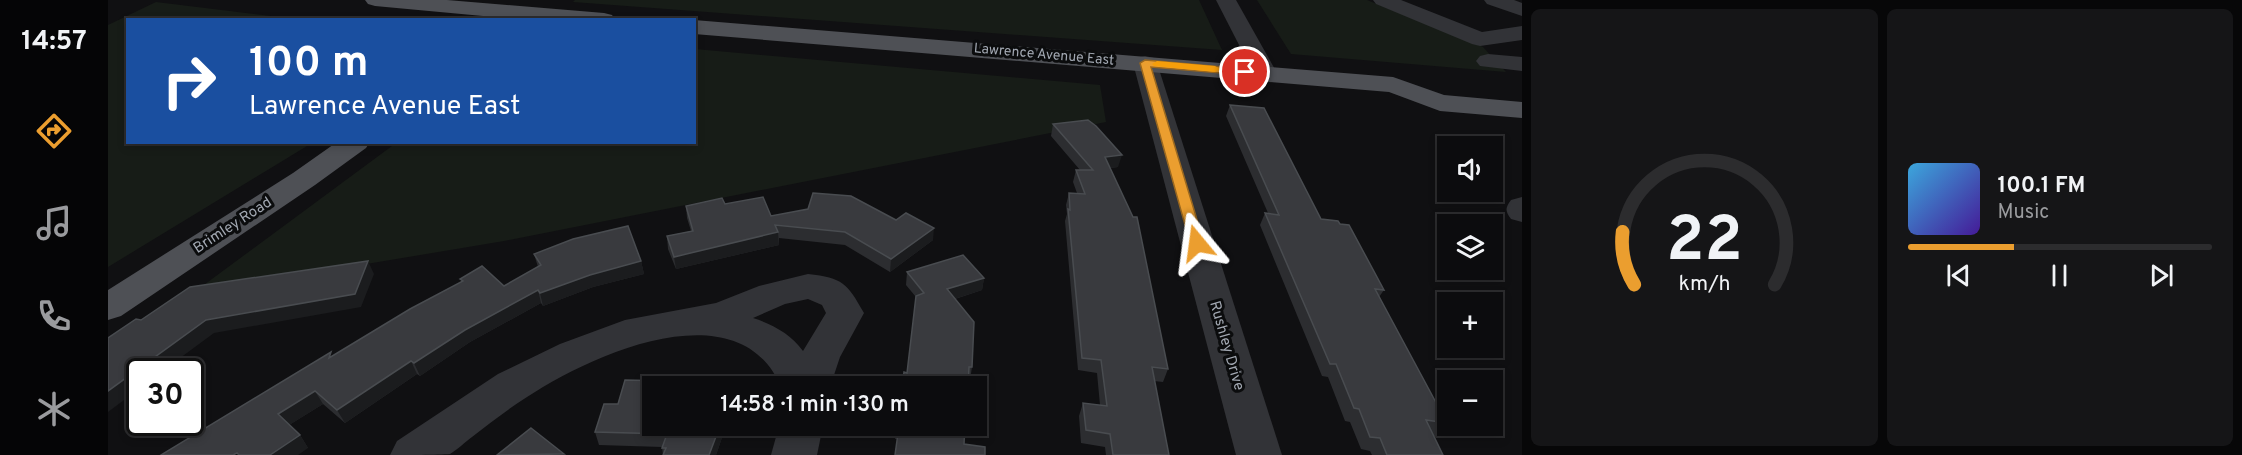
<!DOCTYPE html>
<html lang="en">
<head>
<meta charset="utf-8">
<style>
  body { margin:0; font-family:Overpass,sans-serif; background:#151517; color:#f1f3f6; height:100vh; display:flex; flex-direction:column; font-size:22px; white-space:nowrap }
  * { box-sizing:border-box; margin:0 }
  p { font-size:20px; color:#9a9b9e }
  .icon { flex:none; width:33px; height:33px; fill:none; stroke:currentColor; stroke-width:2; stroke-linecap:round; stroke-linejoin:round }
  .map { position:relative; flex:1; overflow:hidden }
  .side { display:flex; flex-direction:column; gap:9px; padding:9px; background:#070708; width:720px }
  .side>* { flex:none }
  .top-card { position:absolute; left:18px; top:18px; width:570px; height:126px; border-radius:0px; box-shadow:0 3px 9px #0003,0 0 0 2px #2c2c2e; background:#1a4fa0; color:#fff; overflow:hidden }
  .controls { position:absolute; left:1329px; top:136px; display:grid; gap:12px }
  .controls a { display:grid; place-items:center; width:66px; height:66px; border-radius:0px; background:#0c0c0e; box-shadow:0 3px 9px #0003,0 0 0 2px #2c2c2e; font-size:30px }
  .speed { position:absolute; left:18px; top:358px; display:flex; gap:12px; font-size:30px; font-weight:700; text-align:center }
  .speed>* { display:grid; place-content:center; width:78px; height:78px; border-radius:50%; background:#0c0c0e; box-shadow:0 3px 9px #0003,0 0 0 2px #2c2c2e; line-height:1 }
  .speed .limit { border:3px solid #111; border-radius:9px; background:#fff; color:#111 }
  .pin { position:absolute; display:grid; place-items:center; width:51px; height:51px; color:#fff; margin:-26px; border:3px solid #fff; border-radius:50%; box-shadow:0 2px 6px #0007 }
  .me { position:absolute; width:66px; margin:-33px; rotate:344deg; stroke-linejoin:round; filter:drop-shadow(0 0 4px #0008) }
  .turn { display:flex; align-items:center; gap:21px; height:126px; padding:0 24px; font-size:27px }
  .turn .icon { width:78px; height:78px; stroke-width:2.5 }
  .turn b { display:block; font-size:42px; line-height:51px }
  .side .card { flex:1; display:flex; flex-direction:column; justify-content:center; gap:9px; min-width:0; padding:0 21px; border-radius:9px; background:#151517 }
  .side .dial { align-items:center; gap:0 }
  .dial svg { height:156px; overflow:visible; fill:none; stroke:#2c2c2e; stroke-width:7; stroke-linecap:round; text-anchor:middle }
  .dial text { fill:#f1f3f6; stroke:none }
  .song { display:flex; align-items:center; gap:18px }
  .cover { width:72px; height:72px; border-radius:9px; background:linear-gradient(135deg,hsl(200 70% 55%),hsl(260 70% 35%)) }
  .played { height:6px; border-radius:3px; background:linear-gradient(90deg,#eb9e2f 35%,#2c2c2e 35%) }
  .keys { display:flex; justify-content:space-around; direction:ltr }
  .side .tiles { flex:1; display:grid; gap:9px; grid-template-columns:repeat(2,1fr) }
  .trip { position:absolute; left:534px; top:376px; width:345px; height:60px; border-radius:0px; background:#0c0c0e; box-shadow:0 3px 9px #0003,0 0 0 2px #2c2c2e; font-weight:600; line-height:60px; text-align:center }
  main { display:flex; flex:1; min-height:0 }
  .dock { display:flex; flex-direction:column; width:108px; justify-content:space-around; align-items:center; background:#050506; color:#9a9b9e }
  .dock .icon { width:42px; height:42px }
  .dock .on { color:#eb9e2f }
  .dock b { font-size:27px; color:#f1f3f6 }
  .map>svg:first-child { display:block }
  .green { fill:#171c17 }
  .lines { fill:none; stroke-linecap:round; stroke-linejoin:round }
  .minor { fill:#323337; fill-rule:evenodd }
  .major { fill:#4e5055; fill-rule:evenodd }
  .wall { fill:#2c2d30 }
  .shaded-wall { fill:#1b1c1e }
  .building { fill:#393a3e; stroke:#494c50; stroke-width:1.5 }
  .route { fill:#eb9e2f; stroke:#99671f; stroke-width:1.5 }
  .slow { fill:#f59e0b }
  .labels { text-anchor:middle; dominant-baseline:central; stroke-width:6; stroke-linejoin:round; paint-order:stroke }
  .far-street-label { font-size:14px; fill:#a2a8b2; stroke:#0b0c0d }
  .street-label { font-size:15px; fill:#a2a8b2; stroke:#0b0c0d }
</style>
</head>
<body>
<main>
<nav class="dock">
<b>14:57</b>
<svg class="icon on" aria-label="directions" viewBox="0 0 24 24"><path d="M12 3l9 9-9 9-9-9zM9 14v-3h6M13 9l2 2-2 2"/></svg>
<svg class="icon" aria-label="music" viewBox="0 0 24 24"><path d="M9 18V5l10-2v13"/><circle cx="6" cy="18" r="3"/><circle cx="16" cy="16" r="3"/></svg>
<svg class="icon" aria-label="phone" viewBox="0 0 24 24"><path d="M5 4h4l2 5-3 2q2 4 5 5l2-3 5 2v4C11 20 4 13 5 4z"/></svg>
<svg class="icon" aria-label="climate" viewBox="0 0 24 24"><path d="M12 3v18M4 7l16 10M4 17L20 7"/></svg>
</nav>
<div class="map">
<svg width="1414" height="455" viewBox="0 0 1414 455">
  <rect width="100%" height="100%" fill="#101012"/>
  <!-- green -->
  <g class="green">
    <polygon points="467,0 1091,0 1114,50 465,2"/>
    <polygon points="1149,0 1259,0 1375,47 1398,72 1183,54"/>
    <polygon points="48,2 188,19 20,20 20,142 204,143 0,267 0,25"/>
    <polygon points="587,49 992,85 998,122 396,241 85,293 288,143 586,142"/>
  </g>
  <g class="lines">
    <!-- minor -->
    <g class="minor">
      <polygon points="1108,0 1128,0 1169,73 1166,78 1157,80 1148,78"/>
      <polygon points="1265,0 1293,0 1374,32 1414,26 1414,40 1372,46 1364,44 1268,4"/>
      <polygon points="1376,0 1406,0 1414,3 1414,16 1379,4"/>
      <polygon points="1380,54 1414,57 1414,71 1372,66 1368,61 1372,56"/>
      <polygon points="1037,56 1046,58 1049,63 1174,455 1128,455 1025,63 1028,58"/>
      <path d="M1414 197V222L1403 219C1397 211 1397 208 1403 200Z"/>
      <path d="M700 274C735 278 739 283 756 313L732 357 722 387H673C631 287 482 355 419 397 400 409 382 423 364 437 357 442 349 450 342 454 331 455 296 455 282 455L289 441 390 374 452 344 517 320 608 303 651 286ZM700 299 714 305 718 313 695 351C683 334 664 324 645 318L677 304Z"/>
      <polygon points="671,426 715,426 709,455 663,455"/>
    </g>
    <!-- major -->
    <g class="major">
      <polygon points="257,0 339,0 496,13 504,15 507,20 417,20 267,6 260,4"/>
      <polygon points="586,20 1285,77 1336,95 1414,102 1414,118 1332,111 1281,92 586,34"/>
      <polygon points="229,142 262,142 258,148 207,185 13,316 0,320 0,290 185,173"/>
    </g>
  </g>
  <!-- wall -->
  <g class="wall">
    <polygon points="1122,105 1213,219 1276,290 1271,297 1339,423 1329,436 1326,436 1335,455 1264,455 1262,451 1253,449 1242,422 1237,421 1220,377 1214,376 1152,225 1157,213 1160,213 1118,116"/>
    <polygon points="945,124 1010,167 1002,168 1060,369 1055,382 1046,381 1061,455 998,455 997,447 973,443 971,416 975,403 992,405 989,373 970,370 957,221 959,214 958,205 961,193 969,193 965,182 968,170 972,170 943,136"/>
    <polygon points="617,204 663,216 700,209 825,240 782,272 737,245 671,238 671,245 568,269 560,249 559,236 583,231 579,218 578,206"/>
    <polygon points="426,254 533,261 536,274 485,287 435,306 433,303 362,342 312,376 309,374 237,423 215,404 181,425 192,435 200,448 53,455 354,282 352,279 396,286 430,267"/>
    <polygon points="799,272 876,278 874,290 847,299 864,367 862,380 799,373 808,297 798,285"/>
    <polygon points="517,380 602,382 602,387 544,387 544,426 618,426 608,455 555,455 554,447 491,445 487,432 496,404 510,404"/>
    <polygon points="788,426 857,426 789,439 787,439"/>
  </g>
  <!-- shaded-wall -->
  <g class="shaded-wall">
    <polygon points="1014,155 1010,167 994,169 997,157"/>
    <polygon points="826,228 825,240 782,272 783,259"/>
    <polygon points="670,232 671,245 568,269 566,257"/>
    <polygon points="260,261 266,274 253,307 106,333 53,372 32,372 32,388 0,412 0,391 98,320"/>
    <polygon points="533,261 536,274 485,287 435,306 432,293 482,275"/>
    <polygon points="876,278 874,290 837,302 839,289"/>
    <polygon points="430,290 433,303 362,342 312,376 306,363 357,330"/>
    <polygon points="303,361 309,374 237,423 229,410"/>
    <polygon points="207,391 215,404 178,427 170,414"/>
    <polygon points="612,426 618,426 608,455 601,455"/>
    <polygon points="192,435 200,448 190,455 162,455"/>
  </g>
  <!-- building -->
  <g class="building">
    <polygon points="1122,105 1156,108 1213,219 1230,221 1232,224 1241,225 1276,290 1267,289 1339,423 1318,420 1335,455 1279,455 1272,438 1262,437 1251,409 1246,408 1228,364 1222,364 1157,213 1171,215"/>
    <polygon points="980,120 988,126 1014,155 997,157 1025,217 1029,217 1060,369 1044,367 1061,455 1005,455 1002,434 978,430 975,403 999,406 993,360 974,358 960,209 962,210 961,193 977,194 968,170 985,170 945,124"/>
    <polygon points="705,193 743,196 788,220 798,213 826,228 783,259 737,232 667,225 670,232 566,257 559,236 585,231 578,206 614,198 617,204 655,197 663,216 700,209"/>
    <polygon points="520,226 533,261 482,275 432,293 430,290 357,330 306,363 303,361 229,410 207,391 170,414 192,435 162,455 131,455 129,453 125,455 53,455 223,352 221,358 302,309 355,281 352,279 374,266 396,286 433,265 426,254 465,239"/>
    <polygon points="855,255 876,278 839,289 866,322 864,367 861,367 860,387 794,387 796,372 799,373 808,296 816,293 799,272"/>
    <polygon points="260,261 247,294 98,320 0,391 0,338 28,319 33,320 82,287"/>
    <polygon points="517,380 602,382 600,387 544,387 544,426 612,426 601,455 555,455 558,448 554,448 559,434 487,432 496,404 510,404"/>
    <polygon points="788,426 857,426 856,444 877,447 877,455 787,455 791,426"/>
    <polygon points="423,428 456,454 389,455"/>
  </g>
  <!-- route -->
  <polygon class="route" points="1037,60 1137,69 1142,72 1137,75 1043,67 1096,243 1094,246 1084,246 1082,243 1032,63"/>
  <!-- slow -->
  <polygon class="slow" points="1049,61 1107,66 1112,69 1107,72 1046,66 1044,64"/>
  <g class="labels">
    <!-- far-street labels -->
    <g class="far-street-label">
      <text transform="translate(936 55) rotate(5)">Lawrence Avenue East</text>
    </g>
    <!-- street labels -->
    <g class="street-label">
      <text transform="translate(125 226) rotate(-33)">Brimley Road</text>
      <text transform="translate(1118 346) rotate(74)">Rushley Drive</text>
    </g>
  </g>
</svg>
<div class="controls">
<a><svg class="icon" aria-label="sound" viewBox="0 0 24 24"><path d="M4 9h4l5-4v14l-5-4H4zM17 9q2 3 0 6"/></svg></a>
<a><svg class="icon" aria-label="layers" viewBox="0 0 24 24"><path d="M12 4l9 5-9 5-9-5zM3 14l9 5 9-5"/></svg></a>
<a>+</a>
<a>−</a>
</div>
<div class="speed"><div class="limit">30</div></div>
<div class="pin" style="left:1137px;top:72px;background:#d93025"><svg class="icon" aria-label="arrive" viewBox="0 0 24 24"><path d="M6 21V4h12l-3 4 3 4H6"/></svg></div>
<svg class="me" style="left:1089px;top:243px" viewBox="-20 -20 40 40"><path d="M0-17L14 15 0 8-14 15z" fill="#eb9e2f" stroke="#fff" stroke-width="4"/></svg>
<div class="trip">14:58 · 1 min · 130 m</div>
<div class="top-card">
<div class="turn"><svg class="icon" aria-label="right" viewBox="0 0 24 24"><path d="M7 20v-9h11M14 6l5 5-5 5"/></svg><div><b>100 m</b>Lawrence Avenue East</div></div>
</div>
</div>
<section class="side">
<div class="tiles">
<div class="card dial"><svg viewBox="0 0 100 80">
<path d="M14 69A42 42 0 1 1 86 69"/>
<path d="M14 69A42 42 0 0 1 8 42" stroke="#eb9e2f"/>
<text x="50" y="56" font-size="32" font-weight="700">22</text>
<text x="50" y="72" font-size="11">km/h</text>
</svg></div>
<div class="card">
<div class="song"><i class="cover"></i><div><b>100.1 FM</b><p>Music</p></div></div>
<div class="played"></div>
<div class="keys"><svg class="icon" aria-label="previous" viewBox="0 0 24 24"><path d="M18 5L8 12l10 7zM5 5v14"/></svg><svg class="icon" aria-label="pause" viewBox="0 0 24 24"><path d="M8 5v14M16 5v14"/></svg><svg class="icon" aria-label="next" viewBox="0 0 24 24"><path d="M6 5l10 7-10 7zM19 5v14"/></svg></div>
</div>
</div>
</section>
</main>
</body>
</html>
